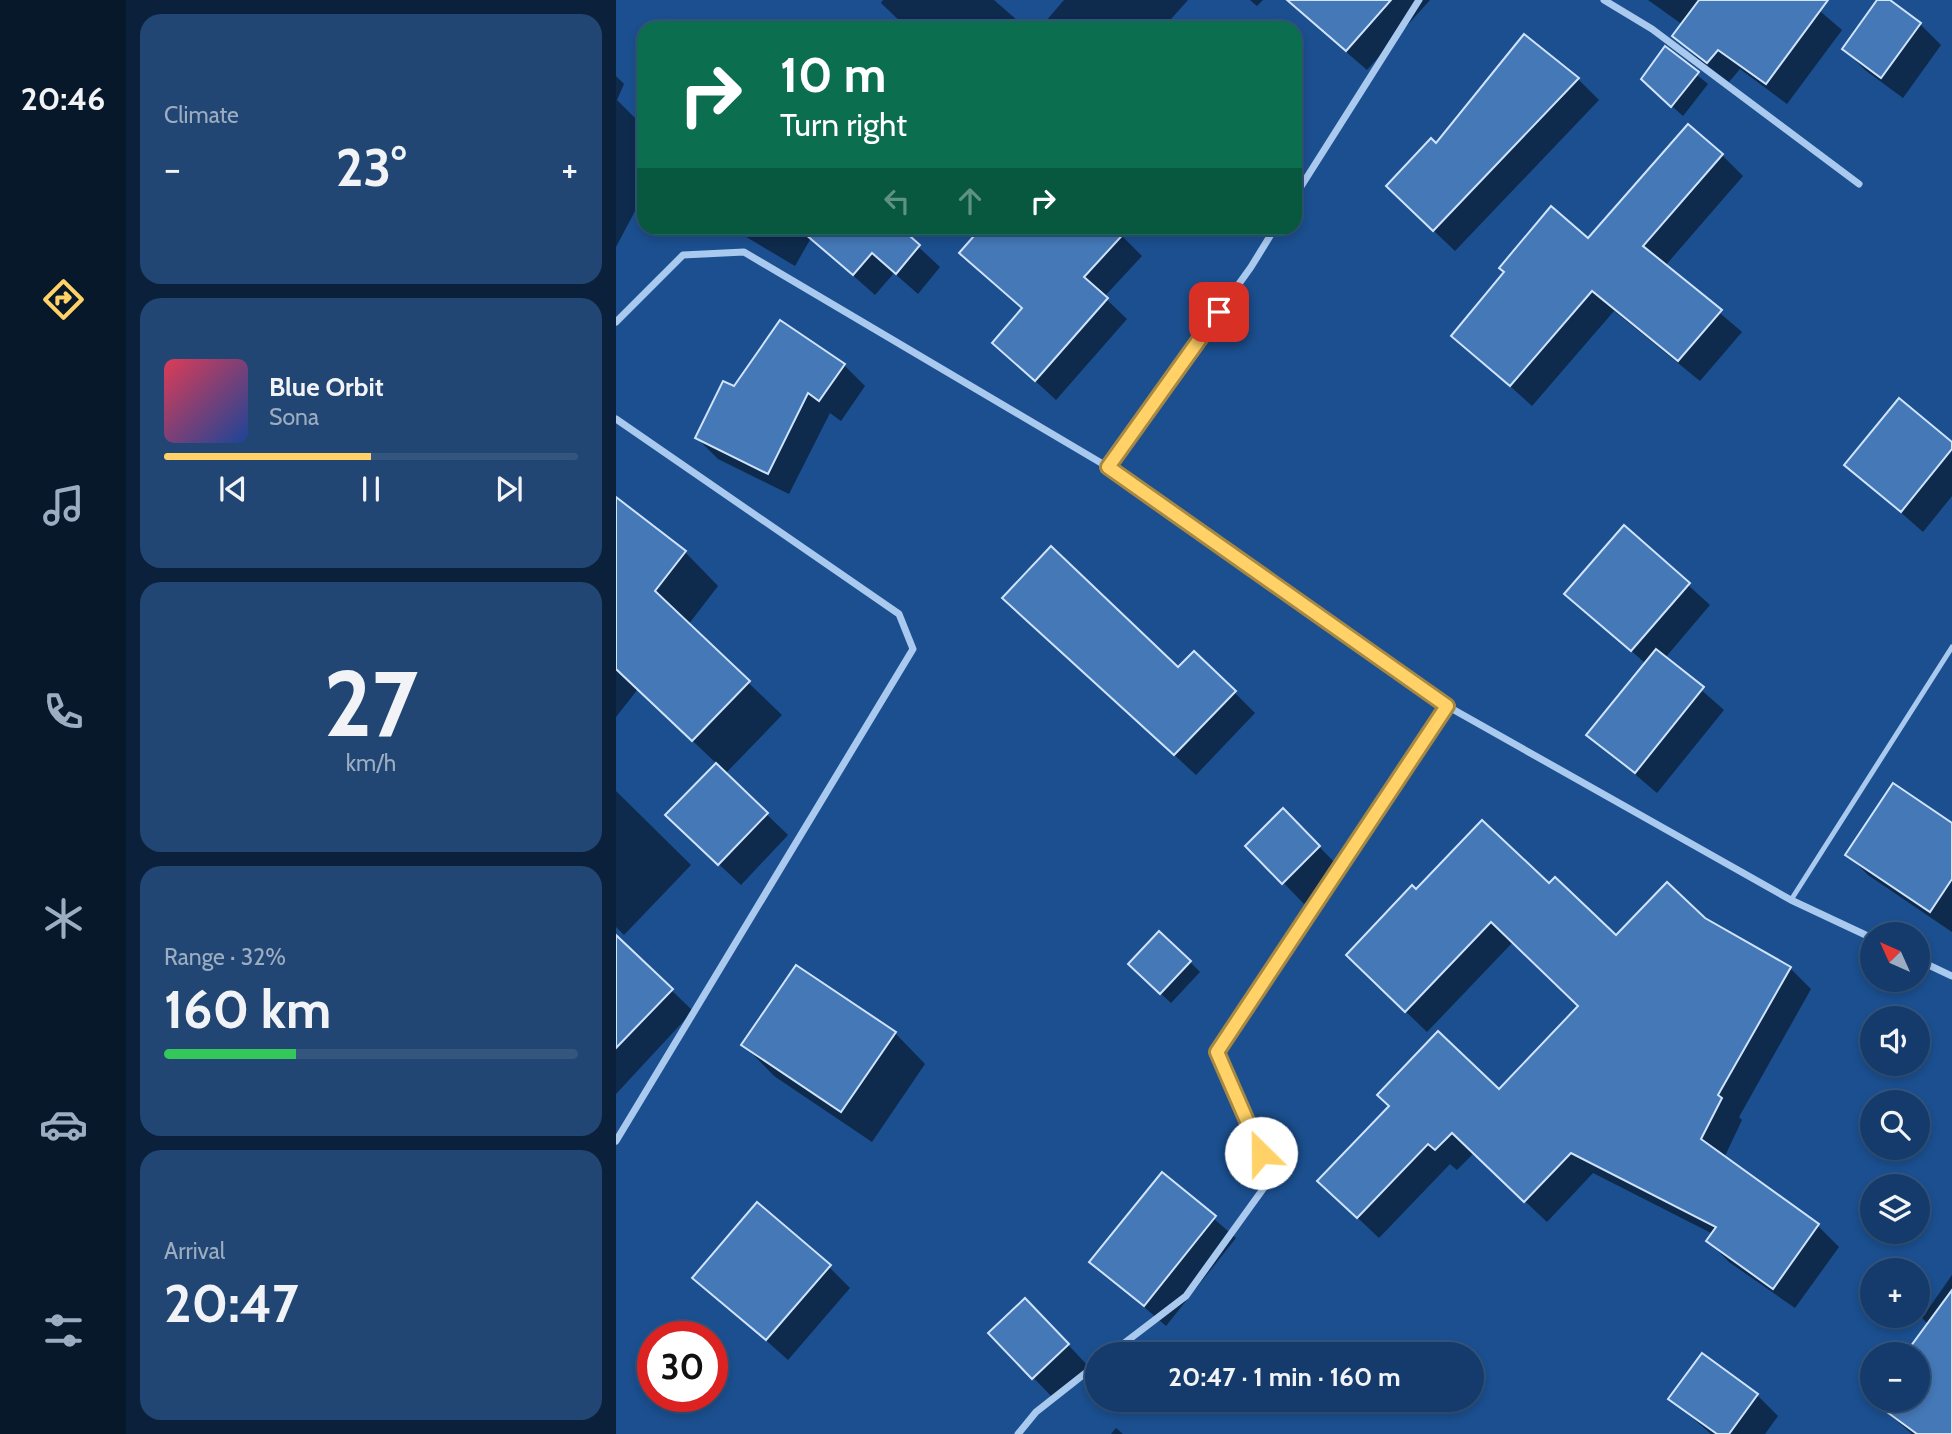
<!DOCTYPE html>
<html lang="en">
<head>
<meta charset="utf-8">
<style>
  body { margin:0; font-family:Cabin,sans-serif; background:#214673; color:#f1f3f6; height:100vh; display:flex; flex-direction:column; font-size:26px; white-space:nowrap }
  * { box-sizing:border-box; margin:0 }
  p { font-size:23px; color:#9dadc1 }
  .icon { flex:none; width:38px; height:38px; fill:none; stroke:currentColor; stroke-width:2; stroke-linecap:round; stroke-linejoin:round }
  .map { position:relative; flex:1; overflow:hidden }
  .sheet { display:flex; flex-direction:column; gap:14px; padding:14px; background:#0b203b; width:490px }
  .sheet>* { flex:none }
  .top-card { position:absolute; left:21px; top:21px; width:665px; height:214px; border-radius:21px; box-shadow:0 4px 10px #0003,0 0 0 2px #33557e; background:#0b6e4f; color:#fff; overflow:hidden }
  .needle { width:46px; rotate:315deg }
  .buttons { position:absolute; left:1244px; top:922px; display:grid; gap:14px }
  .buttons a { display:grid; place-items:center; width:70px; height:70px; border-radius:50%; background:#143b6b; box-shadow:0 4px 10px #0003,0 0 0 2px #33557e; font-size:35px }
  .speed { position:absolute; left:21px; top:1321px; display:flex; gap:14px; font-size:35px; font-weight:700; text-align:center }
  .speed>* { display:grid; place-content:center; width:91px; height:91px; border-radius:50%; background:#143b6b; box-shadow:0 4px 10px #0003,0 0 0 2px #33557e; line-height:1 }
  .speed .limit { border:10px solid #d22; background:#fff; color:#111 }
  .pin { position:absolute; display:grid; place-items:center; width:60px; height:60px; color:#fff; margin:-30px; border-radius:14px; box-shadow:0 4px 10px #0006 }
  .me { position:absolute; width:77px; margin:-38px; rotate:337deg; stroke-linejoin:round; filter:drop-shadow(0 0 5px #0008) }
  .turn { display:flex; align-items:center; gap:24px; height:147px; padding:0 28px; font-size:32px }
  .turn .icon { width:91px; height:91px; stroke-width:2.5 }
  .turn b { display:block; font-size:49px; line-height:60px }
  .lanes { display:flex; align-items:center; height:66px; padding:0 28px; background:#0003; justify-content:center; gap:35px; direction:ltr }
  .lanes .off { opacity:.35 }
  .big { font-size:52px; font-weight:800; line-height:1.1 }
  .sheet .card { flex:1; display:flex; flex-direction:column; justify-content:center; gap:10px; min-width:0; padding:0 24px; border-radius:21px; background:#214673 }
  .sheet .dial { align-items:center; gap:0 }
  .dial b { font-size:91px; line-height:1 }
  .song { display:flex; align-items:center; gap:21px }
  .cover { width:84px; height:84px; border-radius:10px; background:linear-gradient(135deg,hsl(350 70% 55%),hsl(220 70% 35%)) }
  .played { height:7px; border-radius:4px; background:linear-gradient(90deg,#ffd166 50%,#33557e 50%) }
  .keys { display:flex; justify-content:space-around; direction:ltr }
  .heat { display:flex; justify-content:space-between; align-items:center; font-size:38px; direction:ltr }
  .charge { height:10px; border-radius:5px; background:linear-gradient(90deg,#34c759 32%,#33557e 0) }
  .trip { position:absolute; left:469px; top:1342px; width:399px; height:70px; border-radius:35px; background:#143b6b; box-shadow:0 4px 10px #0003,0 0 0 2px #33557e; font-weight:800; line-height:70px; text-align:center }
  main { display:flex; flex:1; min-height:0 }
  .tab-bar { display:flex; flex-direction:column; width:126px; justify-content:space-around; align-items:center; background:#08182b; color:#9dadc1 }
  .tab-bar .icon { width:49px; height:49px }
  .tab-bar .on { color:#ffd166 }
  .tab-bar b { font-size:32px; color:#f1f3f6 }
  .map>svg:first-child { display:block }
  .shadow { fill:#0007 }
  .building { fill:#4478b7; stroke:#cfe3fa; stroke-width:2 }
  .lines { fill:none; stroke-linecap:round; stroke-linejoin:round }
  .service { stroke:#a9c9ee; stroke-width:5 }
  .minor { stroke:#a9c9ee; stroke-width:7 }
  .route-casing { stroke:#a68842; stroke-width:18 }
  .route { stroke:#ffd166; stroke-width:12 }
</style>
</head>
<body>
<main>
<nav class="tab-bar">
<b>20:46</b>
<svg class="icon on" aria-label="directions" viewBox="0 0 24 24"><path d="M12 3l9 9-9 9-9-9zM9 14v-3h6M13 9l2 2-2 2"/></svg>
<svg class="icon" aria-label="music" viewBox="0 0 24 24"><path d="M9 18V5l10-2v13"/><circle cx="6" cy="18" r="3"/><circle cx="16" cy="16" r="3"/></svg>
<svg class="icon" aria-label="phone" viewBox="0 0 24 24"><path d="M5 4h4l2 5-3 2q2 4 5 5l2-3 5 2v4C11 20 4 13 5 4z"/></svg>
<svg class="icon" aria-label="climate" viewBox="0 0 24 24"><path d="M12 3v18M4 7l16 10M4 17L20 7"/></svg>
<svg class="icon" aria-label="car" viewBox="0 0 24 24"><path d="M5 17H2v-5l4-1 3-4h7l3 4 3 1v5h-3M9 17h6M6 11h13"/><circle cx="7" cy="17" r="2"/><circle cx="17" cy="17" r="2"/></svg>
<svg class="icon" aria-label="filters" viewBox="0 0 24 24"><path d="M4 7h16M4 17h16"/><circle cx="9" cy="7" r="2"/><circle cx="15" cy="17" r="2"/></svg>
</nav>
<section class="sheet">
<div class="card"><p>Climate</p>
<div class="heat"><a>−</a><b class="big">23°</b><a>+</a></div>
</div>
<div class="card">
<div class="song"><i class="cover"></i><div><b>Blue Orbit</b><p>Sona</p></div></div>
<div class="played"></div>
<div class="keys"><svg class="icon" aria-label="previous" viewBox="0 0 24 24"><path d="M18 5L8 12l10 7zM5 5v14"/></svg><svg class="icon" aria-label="pause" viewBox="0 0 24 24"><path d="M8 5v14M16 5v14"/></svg><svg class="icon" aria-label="next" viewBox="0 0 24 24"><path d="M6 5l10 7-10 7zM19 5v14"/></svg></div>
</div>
<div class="card dial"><b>27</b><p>km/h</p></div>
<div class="card"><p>Range · 32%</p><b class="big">160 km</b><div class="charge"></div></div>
<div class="card"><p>Arrival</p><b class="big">20:47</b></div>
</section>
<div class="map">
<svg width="1336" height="1434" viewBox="0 0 1336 1434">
  <rect width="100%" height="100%" fill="#1b4f8f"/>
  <!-- shadow -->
  <g class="shadow">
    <polygon points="267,0 378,0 410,28 291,28 265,3"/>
    <polygon points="448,0 572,0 547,28 424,28"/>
    <polygon points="634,0 647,0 641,6"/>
    <polygon points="670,0 814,0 751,70"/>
    <polygon points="1032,0 1191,0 1226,30 1171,104 1124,69 1113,82 1080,57 1058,36 1067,25"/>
    <polygon points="1263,0 1271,0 1304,24 1325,45 1287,98 1249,70 1228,49"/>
    <polygon points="1049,49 1092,84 1067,116 1038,90"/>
    <polygon points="0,76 8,84 1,100 28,127 20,148 28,156 23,175 28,179 28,194 0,247"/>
    <polygon points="962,79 983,100 839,251 793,207 821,146"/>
    <polygon points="1106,155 1127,176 1049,266 1126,332 1084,381 998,311 916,406 837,335"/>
    <polygon points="115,228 282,228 324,267 302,294 278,273 259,295 195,238 179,266"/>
    <polygon points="368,228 514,228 506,236 526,256 488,297 511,319 440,400 378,343 407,309 345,253"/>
    <polygon points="228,365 249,386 225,421 214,413 173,494 102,459 81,438 119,389"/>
    <polygon points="1336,445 1336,496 1307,532 1230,464"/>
    <polygon points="0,499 69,552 102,586 72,625 166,715 109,774 172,835 125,885 73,836 101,764 22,689 0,717"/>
    <polygon points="1009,528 1094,605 1049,658 1108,710 1041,793 973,735 1030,664 951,593"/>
    <polygon points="388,598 618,692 639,713 580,775"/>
    <polygon points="0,791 75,865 8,935 0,927"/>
    <polygon points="667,810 724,868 688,904 632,846"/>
    <polygon points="1336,825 1336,932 1252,875 1231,854"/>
    <polygon points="933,886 1000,937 1088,919 1174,968 1195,989 1123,1117 1126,1120 1108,1158 1202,1226 1223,1247 1179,1308 1113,1262 1092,1241 1097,1234 977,1173 931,1222 858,1153 841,1170 834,1164 763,1238 725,1202 883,1092 964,1007 897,942 811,1032 753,976 800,891"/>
    <polygon points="0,937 77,1011 0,1094"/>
    <polygon points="574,962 584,972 555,1003 525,975"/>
    <polygon points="279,1033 309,1064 256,1142 158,1076 128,1045"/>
    <polygon points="546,1174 620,1238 550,1326 476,1262"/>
    <polygon points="213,1267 234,1288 172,1360 79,1277"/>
    <polygon points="1336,1275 1336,1434 1296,1434 1258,1401 1302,1400 1302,1354 1292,1354 1313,1325 1306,1318"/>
    <polygon points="430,1321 472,1366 438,1399 374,1333"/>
    <polygon points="1141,1395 1162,1416 1149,1434 1095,1434 1055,1399"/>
    <polygon points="500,1428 507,1434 495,1434"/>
  </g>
  <!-- building -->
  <g class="building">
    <polygon points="671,0 775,0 730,51"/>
    <polygon points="1083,0 1212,0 1150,84 1102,50 1091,63 1056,36"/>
    <polygon points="1261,0 1274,0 1305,23 1265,78 1226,49"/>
    <polygon points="908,34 963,78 817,231 770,186 815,138 820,143"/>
    <polygon points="1049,46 1083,72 1055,107 1025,79"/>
    <polygon points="1072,124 1107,154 1027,246 1106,310 1062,361 976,291 894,386 835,336 888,272 883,268 935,206 972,238"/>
    <polygon points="182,228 285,228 304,245 280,274 256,253 237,275"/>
    <polygon points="365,228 513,228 468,277 492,298 419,381 376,343 406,308 343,253"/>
    <polygon points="164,320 229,364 203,401 192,393 152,474 79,438 107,381 118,386"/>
    <polygon points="1283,398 1336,442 1336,449 1285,512 1228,465"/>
    <polygon points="0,497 70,551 39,591 134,681 76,741 0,669"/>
    <polygon points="1008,525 1074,583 1015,651 948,594"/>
    <polygon points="435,546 562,667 578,651 620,691 558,755 386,598"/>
    <polygon points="1040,649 1088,687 1019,773 970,735"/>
    <polygon points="100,763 152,813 102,865 49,815"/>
    <polygon points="1277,783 1336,823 1336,879 1314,912 1229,855"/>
    <polygon points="667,808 704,846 666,884 629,846"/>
    <polygon points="866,820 933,883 939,877 1000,935 1051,882 1089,918 1175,967 1102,1095 1106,1098 1085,1139 1203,1224 1157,1289 1090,1241 1100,1227 955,1153 908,1202 836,1133 819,1150 812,1144 741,1218 701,1181 773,1106 761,1095 822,1031 883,1089 962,1006 875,922 789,1012 730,955 796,885 800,889"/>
    <polygon points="543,931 575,961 544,994 512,964"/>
    <polygon points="0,935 57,989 0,1048"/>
    <polygon points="180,965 280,1032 225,1112 125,1045"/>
    <polygon points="546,1172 600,1216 528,1306 473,1262"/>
    <polygon points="141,1202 215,1265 150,1340 76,1278"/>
    <polygon points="1336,1290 1336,1434 1301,1434 1256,1401 1302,1400 1302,1354 1289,1354"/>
    <polygon points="409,1298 453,1344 416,1379 372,1333"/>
    <polygon points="1086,1353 1142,1394 1113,1434 1101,1434 1052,1399"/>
  </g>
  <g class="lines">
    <!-- service -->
    <polyline class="service" points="1175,900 1336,647"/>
    <!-- minor -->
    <g class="minor">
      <polyline points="988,0 1036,29 1243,184"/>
      <polyline points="679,196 803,0"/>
      <polyline points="0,322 67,255 128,252 492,467 831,706 1175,900 1256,938"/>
      <polyline points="0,419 283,614 297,649 0,1141"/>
      <polyline points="492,467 635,267 659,228"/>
      <polyline points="1302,960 1336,976"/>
      <polyline points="494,1354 570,1296 655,1178 601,1052 831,706"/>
      <polyline points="402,1434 420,1412 481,1364"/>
    </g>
  </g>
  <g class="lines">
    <defs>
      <polyline id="route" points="603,312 492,467 831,706 601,1052 645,1153"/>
    </defs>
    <!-- route casing -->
    <use href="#route" class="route-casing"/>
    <!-- route -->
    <use href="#route" class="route"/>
  </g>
</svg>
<div class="buttons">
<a><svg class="needle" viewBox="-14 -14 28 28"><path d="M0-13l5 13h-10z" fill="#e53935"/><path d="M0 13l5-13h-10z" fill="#9dadc1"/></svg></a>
<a><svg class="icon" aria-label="sound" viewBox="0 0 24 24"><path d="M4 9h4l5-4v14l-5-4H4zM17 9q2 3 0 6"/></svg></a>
<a><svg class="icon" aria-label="search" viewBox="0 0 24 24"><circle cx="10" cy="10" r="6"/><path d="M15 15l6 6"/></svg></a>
<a><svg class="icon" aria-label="layers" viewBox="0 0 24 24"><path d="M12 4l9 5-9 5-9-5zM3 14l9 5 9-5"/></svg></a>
<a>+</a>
<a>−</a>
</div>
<div class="speed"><div class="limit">30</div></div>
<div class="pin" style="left:603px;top:312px;background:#d93025"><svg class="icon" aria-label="arrive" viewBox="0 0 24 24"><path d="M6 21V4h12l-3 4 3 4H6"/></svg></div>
<svg class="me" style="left:645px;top:1153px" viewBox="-20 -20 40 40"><circle r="19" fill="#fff"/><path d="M0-13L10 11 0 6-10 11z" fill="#ffd166"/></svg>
<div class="trip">20:47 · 1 min · 160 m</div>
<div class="top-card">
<div class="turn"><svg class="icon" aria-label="right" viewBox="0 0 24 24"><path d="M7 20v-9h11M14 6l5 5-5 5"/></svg><div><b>10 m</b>Turn right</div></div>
<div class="lanes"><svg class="icon off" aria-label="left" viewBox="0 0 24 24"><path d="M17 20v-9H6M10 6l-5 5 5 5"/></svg><svg class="icon off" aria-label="ahead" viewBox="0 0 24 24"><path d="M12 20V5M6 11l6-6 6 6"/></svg><svg class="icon" aria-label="right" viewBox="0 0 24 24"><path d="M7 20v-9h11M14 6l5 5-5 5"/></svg></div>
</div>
</div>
</main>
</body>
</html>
